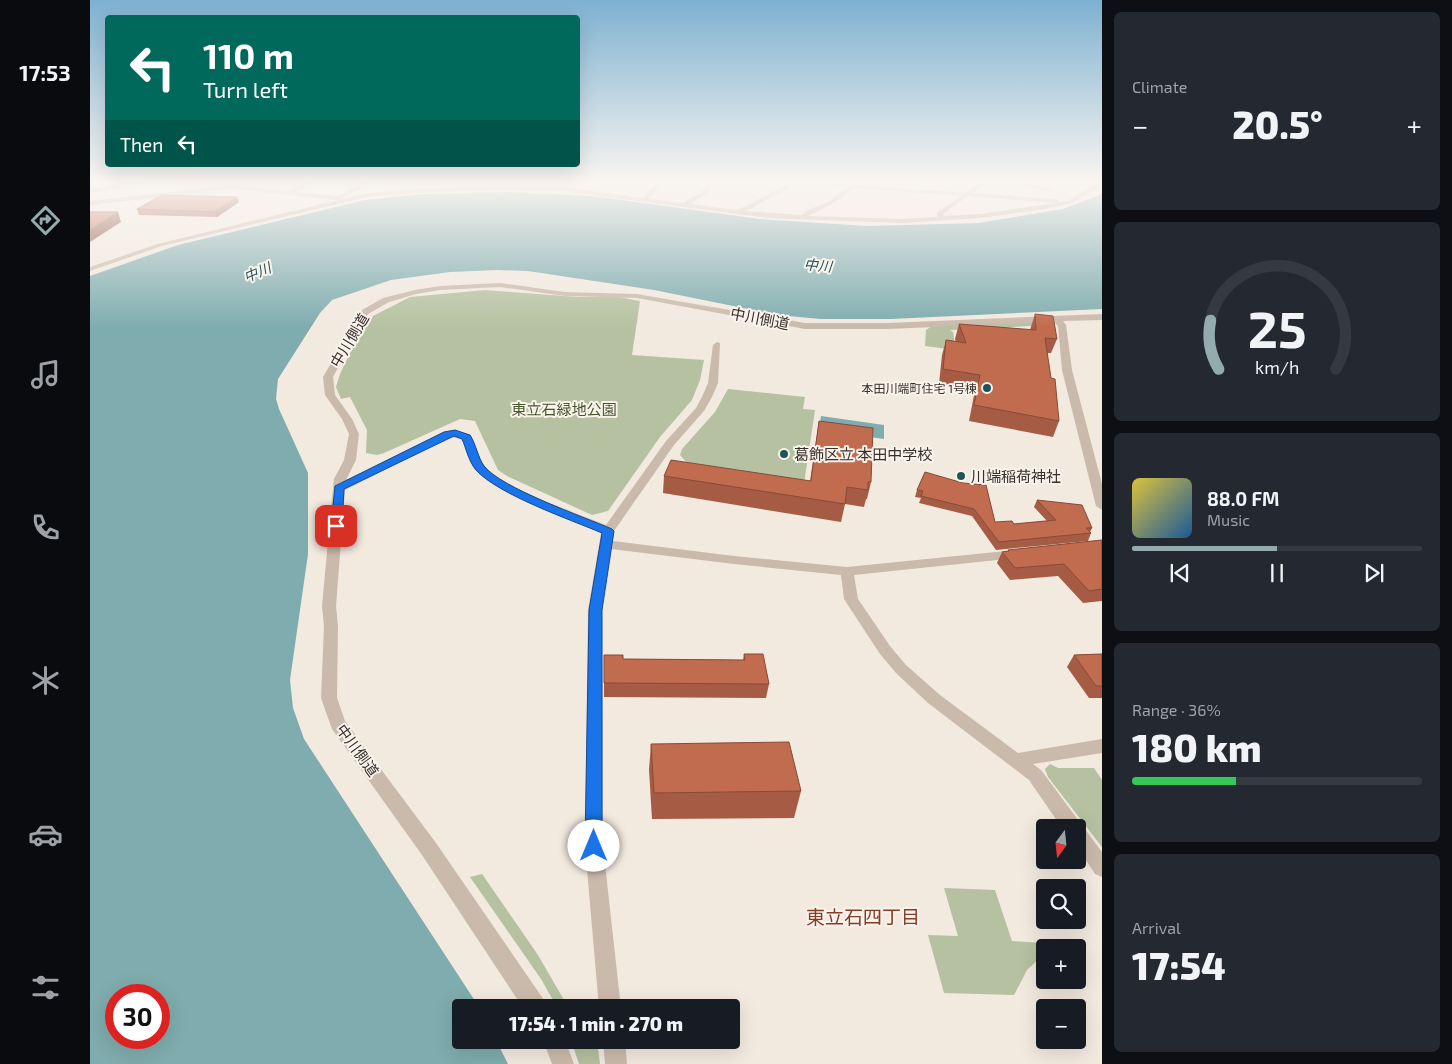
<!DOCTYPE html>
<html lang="en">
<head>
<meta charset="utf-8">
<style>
  body { margin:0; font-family:"Exo 2","Noto Sans JP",sans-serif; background:#242831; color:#f1f3f6; height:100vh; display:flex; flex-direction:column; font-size:19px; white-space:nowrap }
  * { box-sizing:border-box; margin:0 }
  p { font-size:16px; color:#9ea1a6 }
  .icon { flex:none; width:28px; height:28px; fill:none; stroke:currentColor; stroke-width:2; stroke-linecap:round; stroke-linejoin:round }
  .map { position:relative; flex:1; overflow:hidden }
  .sheet { display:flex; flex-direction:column; gap:12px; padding:12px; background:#0d0f14; width:350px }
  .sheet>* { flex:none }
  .banner { position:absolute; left:15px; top:15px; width:475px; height:152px; border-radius:5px; box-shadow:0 5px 20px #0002; background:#00695c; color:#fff; overflow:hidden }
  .needle { width:32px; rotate:195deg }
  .fabs { position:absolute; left:946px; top:819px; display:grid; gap:10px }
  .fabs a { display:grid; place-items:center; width:50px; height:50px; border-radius:5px; background:#171b24; box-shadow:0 5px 20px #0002; font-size:25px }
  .speed { position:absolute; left:15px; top:984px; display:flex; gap:10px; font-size:25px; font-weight:700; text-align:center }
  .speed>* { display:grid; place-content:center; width:65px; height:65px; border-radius:50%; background:#171b24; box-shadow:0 5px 20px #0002; line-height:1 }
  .speed .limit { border:8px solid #d22; background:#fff; color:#111 }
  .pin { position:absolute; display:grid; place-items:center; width:42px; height:42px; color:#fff; margin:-21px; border-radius:10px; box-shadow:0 2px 8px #0006 }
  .me { position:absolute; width:55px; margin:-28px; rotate:0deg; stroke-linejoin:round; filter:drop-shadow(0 0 4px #0008) }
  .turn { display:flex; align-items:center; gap:18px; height:105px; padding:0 15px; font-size:22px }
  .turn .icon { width:65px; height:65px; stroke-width:2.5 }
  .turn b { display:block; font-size:35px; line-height:42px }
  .then { display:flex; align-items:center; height:48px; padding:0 15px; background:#0003; gap:10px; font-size:19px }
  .big { font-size:38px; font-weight:800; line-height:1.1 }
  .sheet .tile { flex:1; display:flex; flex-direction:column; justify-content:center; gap:8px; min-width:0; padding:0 18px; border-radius:8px; background:#242831 }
  .sheet .dial { align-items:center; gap:0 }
  .dial svg { height:130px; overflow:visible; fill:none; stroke:#363941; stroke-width:7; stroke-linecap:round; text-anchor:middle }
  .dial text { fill:#f1f3f6; stroke:none }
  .song { display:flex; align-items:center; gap:15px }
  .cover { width:60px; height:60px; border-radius:8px; background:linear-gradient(135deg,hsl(50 70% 55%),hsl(210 70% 35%)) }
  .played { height:5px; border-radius:2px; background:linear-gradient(90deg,#93abaf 50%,#363941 50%) }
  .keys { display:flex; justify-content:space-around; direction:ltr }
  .heat { display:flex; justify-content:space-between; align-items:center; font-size:28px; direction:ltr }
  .charge { height:8px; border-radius:4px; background:linear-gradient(90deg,#34c759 36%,#363941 0) }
  .trip { position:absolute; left:362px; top:999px; width:288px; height:50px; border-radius:5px; background:#171b24; box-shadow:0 5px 20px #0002; font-weight:800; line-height:50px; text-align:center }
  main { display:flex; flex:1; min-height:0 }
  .menu { display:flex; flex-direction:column; width:90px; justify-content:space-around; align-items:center; background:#090b0e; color:#9ea1a6 }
  .menu .icon { width:35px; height:35px }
  .menu .active { color:#93abaf }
  .menu b { font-size:22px; color:#f1f3f6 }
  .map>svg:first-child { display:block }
  .green { fill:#b5c1a0 }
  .water { fill:#7facae; fill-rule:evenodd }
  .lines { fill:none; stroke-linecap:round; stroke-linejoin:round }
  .minor { fill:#cabaab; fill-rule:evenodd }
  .wall { fill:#a65c44 }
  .shaded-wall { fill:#874b37 }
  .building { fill:#c16b4f; stroke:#874b37 }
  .route { fill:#1a73e8; stroke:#114b97 }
  .poi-dot { fill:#215458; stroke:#faf3ec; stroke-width:2 }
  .labels { text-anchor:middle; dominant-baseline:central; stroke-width:4; stroke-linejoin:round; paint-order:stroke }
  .far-poi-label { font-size:12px; fill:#382f2a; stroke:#faf3ec; text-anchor:end }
  .far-water-label { font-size:14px; font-style:italic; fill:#215458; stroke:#faf3ec }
  .street-label { font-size:15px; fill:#382f2a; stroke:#faf3ec }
  .park-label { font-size:15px; fill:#47552f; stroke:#faf3ec }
  .poi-label { font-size:15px; fill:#382f2a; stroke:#faf3ec; text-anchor:start }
  .near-neighbourhood-label { font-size:19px; fill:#843e27; stroke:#faf3ec }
</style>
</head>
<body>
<main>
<nav class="menu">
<b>17:53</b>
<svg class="icon active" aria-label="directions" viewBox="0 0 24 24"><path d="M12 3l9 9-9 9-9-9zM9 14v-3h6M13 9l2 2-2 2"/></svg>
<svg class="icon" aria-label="music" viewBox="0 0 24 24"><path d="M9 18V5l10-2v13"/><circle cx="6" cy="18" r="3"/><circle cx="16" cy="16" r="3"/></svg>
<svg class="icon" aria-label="phone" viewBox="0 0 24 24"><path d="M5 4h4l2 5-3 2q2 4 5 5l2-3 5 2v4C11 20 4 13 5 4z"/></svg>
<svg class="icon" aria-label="climate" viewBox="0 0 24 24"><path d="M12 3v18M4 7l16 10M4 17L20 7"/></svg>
<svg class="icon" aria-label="car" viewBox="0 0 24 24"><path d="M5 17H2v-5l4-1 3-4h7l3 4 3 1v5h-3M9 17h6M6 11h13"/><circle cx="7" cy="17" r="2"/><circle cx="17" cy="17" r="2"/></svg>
<svg class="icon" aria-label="filters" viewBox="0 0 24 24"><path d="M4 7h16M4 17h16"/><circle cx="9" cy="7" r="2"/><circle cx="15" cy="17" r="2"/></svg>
</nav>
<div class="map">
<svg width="1012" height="1064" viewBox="0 0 1012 1064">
  <rect width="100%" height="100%" fill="#f2e9df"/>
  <!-- green -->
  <g class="green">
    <polygon points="395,290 487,297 529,297 550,301 542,355 614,360 610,380 602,400 570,437 518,511 502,515 417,476 408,470 385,421 370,419 294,453 287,455 276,453 277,430 260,397 251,399 246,387 250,374 260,353 283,316 320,297"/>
    <polygon points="949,322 962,325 860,330 863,332 866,350 835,346 836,330 842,326"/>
    <polygon points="638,389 715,397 713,409 725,410 713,490 606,473 590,455 592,449 625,412"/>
    <polygon points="960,764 968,768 1004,768 1012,780 1012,847 958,777 955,769"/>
    <polygon points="392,874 448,955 478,1007 467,1007 451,979 380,877"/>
    <polygon points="854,888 905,890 922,941 967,944 962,947 955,948 955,953 937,970 924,995 854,993 838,935 868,936"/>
    <polygon points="481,1040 507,1040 510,1064 489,1064"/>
  </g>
  <!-- water -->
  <g class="water">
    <path d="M417 192 502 196 670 219 777 226 888 223 973 209 1012 194V309L801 319H731L687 315 564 290 438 271 407 270 360 272 301 280 242 300 230 313 188 379 186 399 189 409 218 473V554L200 680 203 708 214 739 389 1007 371 1008V1040H406L418 1064H0V276L88 245 275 200 333 194ZM26 995H69V1038H26Z"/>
    <polygon points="731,416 794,425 794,439 729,430"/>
  </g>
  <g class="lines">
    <!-- minor -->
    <g class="minor">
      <polygon points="66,179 78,179 0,193 0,189"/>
      <polygon points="224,179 226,182 206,192 247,196 282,179 289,179 248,200 142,189 0,205 0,201 142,185 198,191"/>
      <path d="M569 179H575L559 199 593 203 613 191 614 187 631 179H638L619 189 618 193 600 204 648 210 700 183 667 181 664 179H708L761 184 765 182 767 185 875 193 895 179H910L963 189 960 191 900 180 882 193 966 199 969 201 966 203 878 196 853 214 854 216 891 214 978 201 1010 181 1012 180V185L982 203 955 209 891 218 812 223 677 218 472 191 410 190 322 193 277 197 118 235 72 246 0 271V267L68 244 277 193 322 189 410 186 472 187 553 198ZM706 184 757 187 738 202 716 211 712 215 656 211ZM764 188 871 196 847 213 848 217 812 219 718 216 742 204Z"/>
      <path d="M410 283 475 292 547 294 715 323H797L1012 314V320L973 321 976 325 982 370 1012 484V510L1006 506 972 370 968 326 964 322 797 329H715L547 298 475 296 410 287 350 290 326 294 299 302 278 314 243 377 245 395 262 419 269 434 266 460 256 480 353 432 365 430 380 435C386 444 388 457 395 466 410 487 489 514 516 525L576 441 606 408 612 397 618 383 623 345 627 342 630 343 628 383 622 397 614 411 584 445 524 531 523 541 644 556 757 567 926 550 931 551 932 554 926 558 764 575 768 599 800 646 816 665 850 695 928 753 1012 739V753L943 764 951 770 1012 852V877L1005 874 988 848V828H972L939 780 838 703 806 673 790 654 754 599 751 575 644 564 521 549 512 610 513 846 531 1008H509L495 846 498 610 511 533C483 521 399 491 384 468 378 459 375 448 372 439L360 437 255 490 246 606 248 626 247 698 255 721 346 843 454 1000 457 1008H433L332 855 242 729 231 698 234 626 232 606 242 498 244 479 254 460 259 434 252 419 235 395 233 377 272 310 293 298 325 290 350 286Z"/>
      <polygon points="453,1040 475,1040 484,1064 462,1064"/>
      <polygon points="513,1040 535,1040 537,1064 515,1064"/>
    </g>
  </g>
  <!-- wall -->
  <g class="wall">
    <polygon points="149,202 127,217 49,215 47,209"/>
    <polygon points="945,314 967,339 961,353 957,353 961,378 969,421 963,437 879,421 885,390 849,384 852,355 856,340 866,342 865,339 869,324 940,330"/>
    <polygon points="729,421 781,482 777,499 776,499 774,507 755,504 751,522 573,493 574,476 720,481"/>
    <polygon points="835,472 905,522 924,524 957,521 944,507 947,500 1002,528 1000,532 1001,533 998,541 906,550 882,516 829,503 831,498 825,497 827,490"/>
    <polygon points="1012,540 1012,601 993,603 968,576 920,580 907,563 912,552 918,551 918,550"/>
    <polygon points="654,654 679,684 676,698 514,697 514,655 533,659 653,660"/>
    <polygon points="1012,654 1012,698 999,698 977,667 984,655"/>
    <polygon points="561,744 711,791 704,818 562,819 559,770"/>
  </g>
  <!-- shaded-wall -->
  <g class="shaded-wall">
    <polygon points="147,197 149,202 127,217 125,212"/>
    <polygon points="28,212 31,222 0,242 0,230"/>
  </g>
  <!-- building -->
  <g class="building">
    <polygon points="72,195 147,197 125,212 47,209"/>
    <polygon points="0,212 28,212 0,230"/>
    <polygon points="945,314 963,316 967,339 955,338 961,378 965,379 969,421 884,405 890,375 853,369 856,340 876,343 869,324 946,330"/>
    <polygon points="729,421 783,428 781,482 778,482 778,490 757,487 755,504 574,476 581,460 721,481"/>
    <polygon points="835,472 873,483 896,485 905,522 922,521 924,524 966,520 947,500 992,505 1002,528 996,528 1001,533 909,542 884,509 831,496 833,491 827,490"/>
    <polygon points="1012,540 1012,589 999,591 974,564 925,568 912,552 919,551 918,550"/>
    <polygon points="654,654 673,654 679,684 514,683 514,655 533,655 533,659 655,660"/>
    <polygon points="1012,654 1012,686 1006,686 984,655"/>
    <polygon points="699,742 711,791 564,793 561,744"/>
  </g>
  <!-- sky -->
  <linearGradient id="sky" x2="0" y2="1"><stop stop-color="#7eb1d1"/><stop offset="0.55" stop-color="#f9f5f1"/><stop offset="1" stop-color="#f9f5f1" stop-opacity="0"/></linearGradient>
  <rect width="1012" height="328" fill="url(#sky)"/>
  <!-- route -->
  <path class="route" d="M365 430 380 435C386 444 388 458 394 466 411 488 494 517 522 529L524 531 512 610V846L510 852 504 854 498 852 495 846 499 610 512 533C479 519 409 495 386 470 379 462 376 448 372 439L364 436 254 489 252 526 246 529 241 526 245 486 354 432Z"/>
  <!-- markers -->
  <g class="poi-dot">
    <circle cx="897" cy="388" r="5"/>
    <circle cx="694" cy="454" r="5"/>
    <circle cx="871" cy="476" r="5"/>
  </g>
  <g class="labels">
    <!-- far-poi labels -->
    <g class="far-poi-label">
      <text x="887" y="388">本田川端町住宅 1号棟</text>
    </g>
    <!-- far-water labels -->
    <g class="far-water-label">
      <text transform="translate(728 265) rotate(5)">中川</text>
      <text transform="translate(167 272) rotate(-23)">中川</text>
    </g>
    <!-- street labels -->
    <g class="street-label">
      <text transform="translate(670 318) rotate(11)">中川側道</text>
      <text transform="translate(259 340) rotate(-59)">中川側道</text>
      <text transform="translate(268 750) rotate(54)">中川側道</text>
    </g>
    <!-- park labels -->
    <g class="park-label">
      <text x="474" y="409">東立石緑地公園</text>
    </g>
    <!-- poi labels -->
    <g class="poi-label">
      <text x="704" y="454">葛飾区立 本田中学校</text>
      <text x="881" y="476">川端稲荷神社</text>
    </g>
    <!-- near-neighbourhood labels -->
    <g class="near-neighbourhood-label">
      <text x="773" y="916">東立石四丁目</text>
    </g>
  </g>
</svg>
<div class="fabs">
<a><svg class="needle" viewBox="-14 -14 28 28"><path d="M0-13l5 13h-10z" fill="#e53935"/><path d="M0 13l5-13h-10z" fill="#9ea1a6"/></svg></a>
<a><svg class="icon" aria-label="search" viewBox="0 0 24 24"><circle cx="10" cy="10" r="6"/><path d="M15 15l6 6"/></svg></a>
<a>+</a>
<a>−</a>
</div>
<div class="speed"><div class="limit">30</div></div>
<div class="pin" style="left:246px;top:526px;background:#d93025"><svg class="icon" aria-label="arrive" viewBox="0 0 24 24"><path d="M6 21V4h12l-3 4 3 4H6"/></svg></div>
<svg class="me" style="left:504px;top:846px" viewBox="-20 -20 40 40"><circle r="19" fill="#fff"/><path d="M0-13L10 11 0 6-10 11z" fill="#1a73e8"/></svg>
<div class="trip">17:54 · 1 min · 270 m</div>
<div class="banner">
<div class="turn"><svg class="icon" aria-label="left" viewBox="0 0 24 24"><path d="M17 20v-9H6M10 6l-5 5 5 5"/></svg><div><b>110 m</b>Turn left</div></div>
<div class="then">Then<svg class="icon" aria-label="left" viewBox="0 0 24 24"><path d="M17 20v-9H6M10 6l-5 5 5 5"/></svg></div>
</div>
</div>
<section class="sheet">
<div class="tile"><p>Climate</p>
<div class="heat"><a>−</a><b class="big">20.5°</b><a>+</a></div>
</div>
<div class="tile dial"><svg viewBox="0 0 100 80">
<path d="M14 69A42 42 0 1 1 86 69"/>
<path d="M14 69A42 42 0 0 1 9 39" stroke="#93abaf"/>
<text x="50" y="56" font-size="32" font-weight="700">25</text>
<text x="50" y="72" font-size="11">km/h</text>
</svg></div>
<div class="tile">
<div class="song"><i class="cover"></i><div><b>88.0 FM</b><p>Music</p></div></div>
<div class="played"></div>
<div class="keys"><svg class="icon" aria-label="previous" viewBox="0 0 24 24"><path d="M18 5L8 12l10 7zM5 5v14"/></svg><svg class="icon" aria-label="pause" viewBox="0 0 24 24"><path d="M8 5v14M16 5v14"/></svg><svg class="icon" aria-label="next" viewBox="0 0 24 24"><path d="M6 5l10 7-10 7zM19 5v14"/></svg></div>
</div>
<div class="tile"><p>Range · 36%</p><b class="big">180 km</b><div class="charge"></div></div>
<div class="tile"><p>Arrival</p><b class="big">17:54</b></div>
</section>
</main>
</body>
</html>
